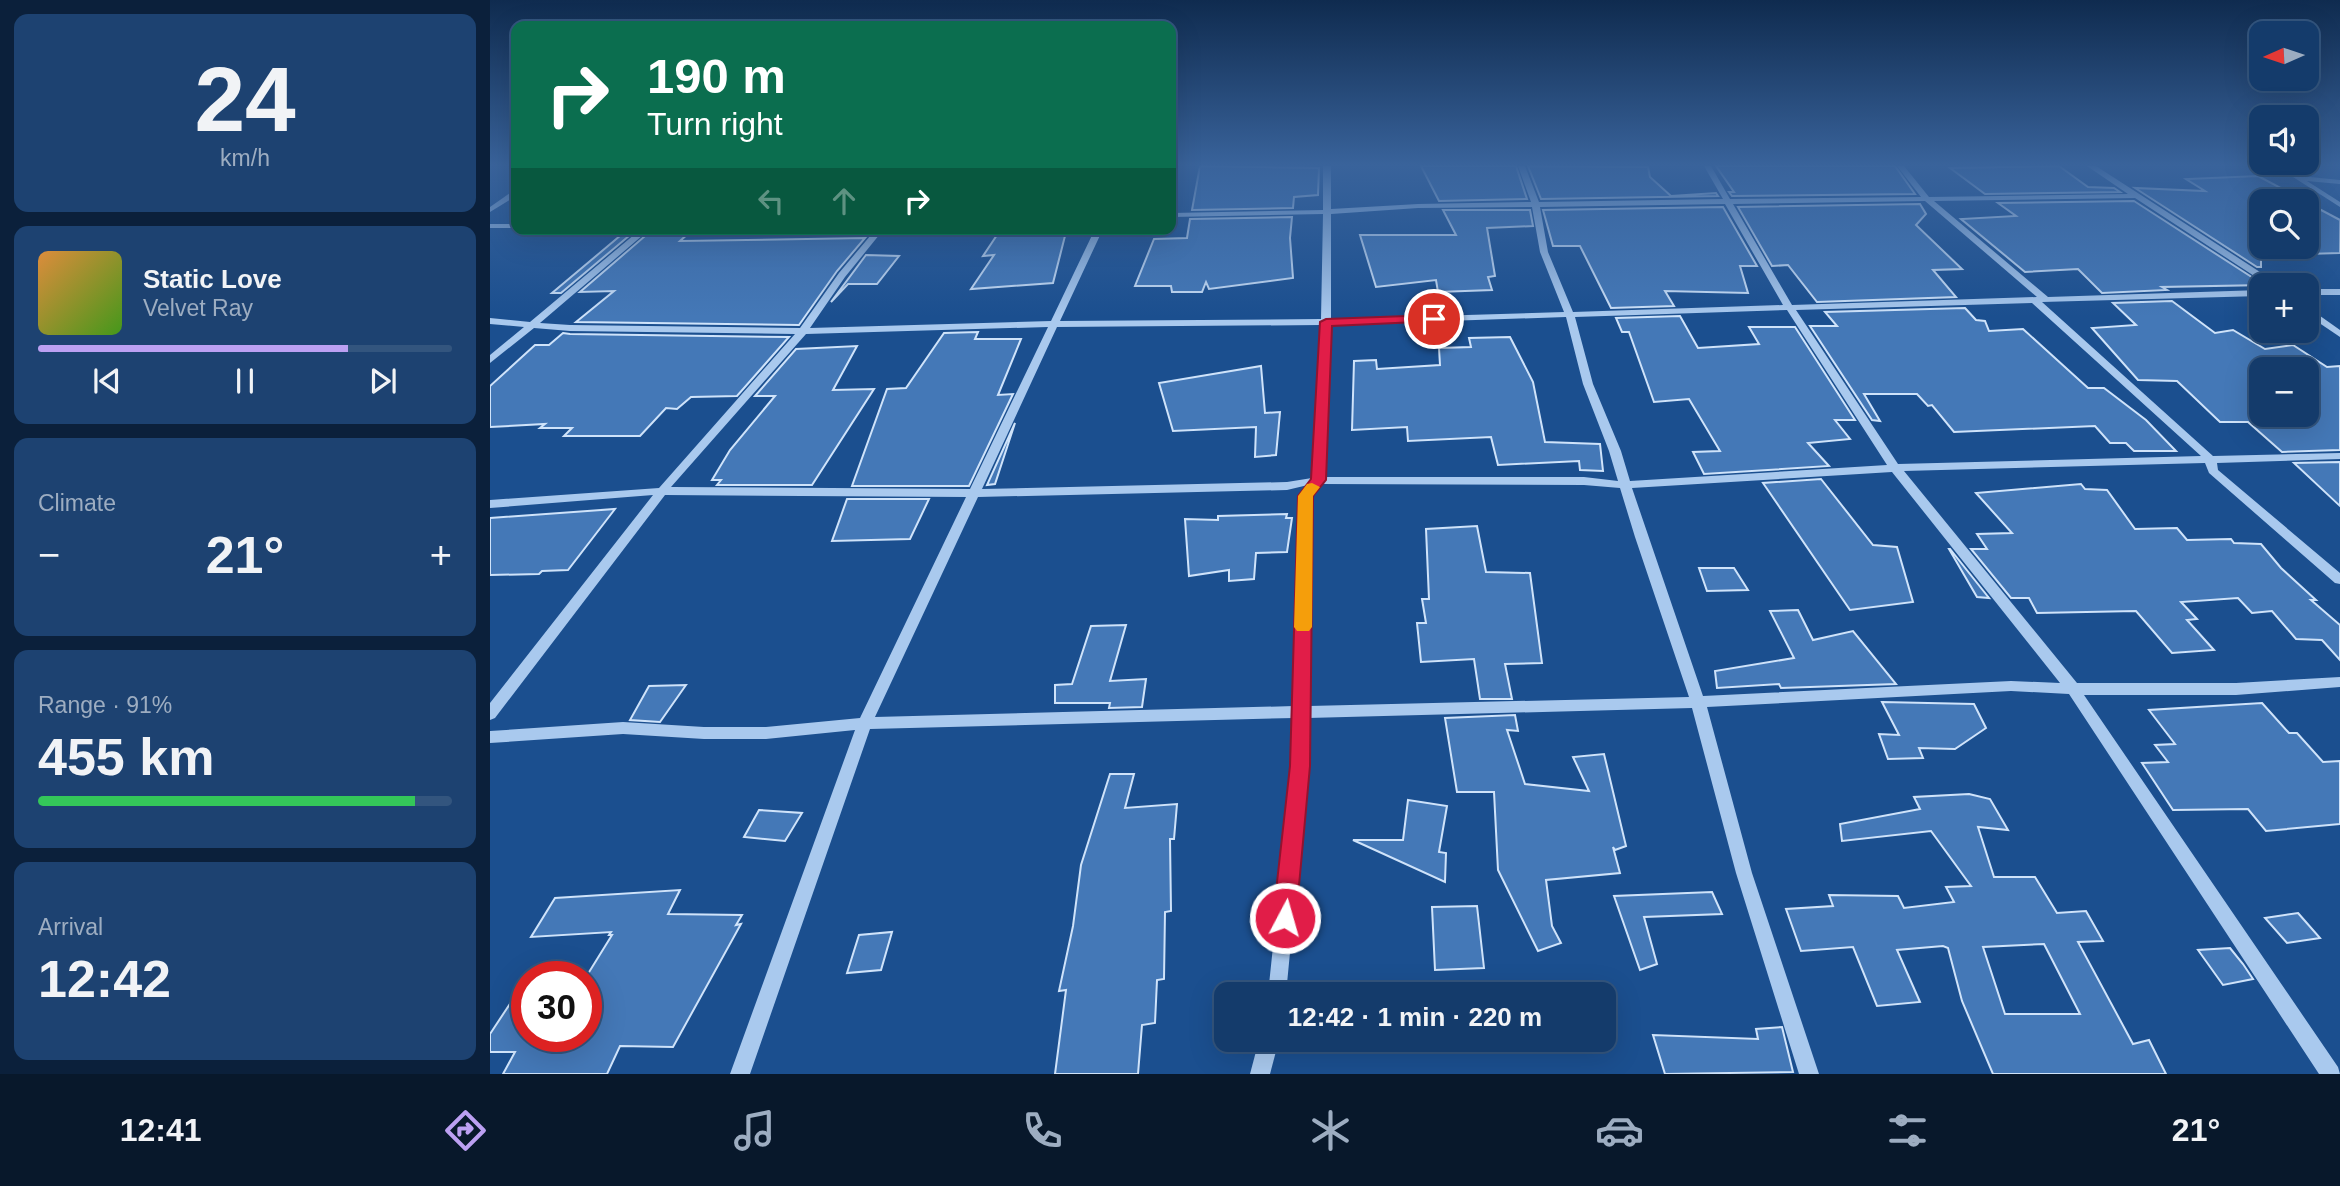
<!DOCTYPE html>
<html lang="en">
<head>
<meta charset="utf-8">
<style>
  body { margin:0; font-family:Arial,sans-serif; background:#1d4271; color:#f1f3f6; height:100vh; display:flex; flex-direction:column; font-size:26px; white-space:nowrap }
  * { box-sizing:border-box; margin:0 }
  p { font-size:23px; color:#9dadc1 }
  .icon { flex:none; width:38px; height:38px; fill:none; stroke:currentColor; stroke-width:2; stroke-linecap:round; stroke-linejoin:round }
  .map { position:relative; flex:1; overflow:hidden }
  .panel { display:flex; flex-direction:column; gap:14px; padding:14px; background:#0b203b; width:490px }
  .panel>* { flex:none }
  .banner { position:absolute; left:21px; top:21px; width:665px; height:214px; border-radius:14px; box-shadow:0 7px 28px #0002,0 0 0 2px #33557e; background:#0b6e4f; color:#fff; overflow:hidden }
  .needle { width:46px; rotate:267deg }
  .controls { position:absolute; left:1759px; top:21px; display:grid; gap:14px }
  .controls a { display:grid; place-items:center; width:70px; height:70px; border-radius:14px; background:#143b6b; box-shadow:0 7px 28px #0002,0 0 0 2px #33557e; font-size:35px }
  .speed { position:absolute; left:21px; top:961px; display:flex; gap:14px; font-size:35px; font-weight:700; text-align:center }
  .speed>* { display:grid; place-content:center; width:91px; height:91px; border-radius:50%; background:#143b6b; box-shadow:0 7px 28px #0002,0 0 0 2px #33557e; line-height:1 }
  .speed .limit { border:10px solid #d22; background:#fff; color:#111 }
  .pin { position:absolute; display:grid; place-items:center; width:60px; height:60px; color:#fff; margin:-30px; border:4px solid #fff; border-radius:50%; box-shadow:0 2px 7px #0007 }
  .me { position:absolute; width:77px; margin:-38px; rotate:6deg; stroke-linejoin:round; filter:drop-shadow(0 0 5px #0008) }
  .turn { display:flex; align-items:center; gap:24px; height:147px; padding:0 21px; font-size:32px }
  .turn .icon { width:91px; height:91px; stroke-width:2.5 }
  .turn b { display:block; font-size:49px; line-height:60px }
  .lanes { display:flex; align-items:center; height:66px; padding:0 21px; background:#0003; justify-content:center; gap:35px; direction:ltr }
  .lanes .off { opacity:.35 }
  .big { font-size:52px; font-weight:800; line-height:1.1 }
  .panel .tile { flex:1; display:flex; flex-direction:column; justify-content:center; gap:10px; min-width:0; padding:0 24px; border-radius:14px; background:#1d4271 }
  .panel .dial { align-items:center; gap:0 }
  .dial b { font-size:91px; line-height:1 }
  .song { display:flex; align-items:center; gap:21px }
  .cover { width:84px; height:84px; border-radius:10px; background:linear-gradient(135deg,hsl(30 70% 55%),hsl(100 70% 35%)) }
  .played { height:7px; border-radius:4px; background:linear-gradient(90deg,#bca0f2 75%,#33557e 75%) }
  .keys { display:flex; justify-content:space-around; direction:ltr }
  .heat { display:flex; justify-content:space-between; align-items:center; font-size:38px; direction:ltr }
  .charge { height:10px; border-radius:5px; background:linear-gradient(90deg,#34c759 91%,#33557e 0) }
  .trip { position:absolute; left:724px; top:982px; width:402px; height:70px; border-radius:14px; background:#143b6b; box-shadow:0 7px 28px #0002,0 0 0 2px #33557e; font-weight:800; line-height:70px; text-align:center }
  .tabs { display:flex; height:112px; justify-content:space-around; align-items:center; background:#08182b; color:#9dadc1 }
  .tabs .icon { width:49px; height:49px }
  .tabs .selected { color:#bca0f2 }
  .tabs b { font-size:32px; color:#f1f3f6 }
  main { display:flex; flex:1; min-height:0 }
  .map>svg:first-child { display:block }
  .building { fill:#4478b7; stroke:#cfe3fa; stroke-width:2; fill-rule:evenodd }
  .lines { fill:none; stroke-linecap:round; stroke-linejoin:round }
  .minor { fill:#a9c9ee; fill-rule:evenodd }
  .route { fill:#e11d48; stroke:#92132f; stroke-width:2 }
  .slow { fill:#f59e0b }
</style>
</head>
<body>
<main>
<section class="panel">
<div class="tile dial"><b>24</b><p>km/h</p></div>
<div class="tile">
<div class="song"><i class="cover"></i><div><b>Static Love</b><p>Velvet Ray</p></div></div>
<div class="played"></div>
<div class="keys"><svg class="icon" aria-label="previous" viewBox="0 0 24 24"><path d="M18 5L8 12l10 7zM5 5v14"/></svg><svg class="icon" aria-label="pause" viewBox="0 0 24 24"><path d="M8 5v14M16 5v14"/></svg><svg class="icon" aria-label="next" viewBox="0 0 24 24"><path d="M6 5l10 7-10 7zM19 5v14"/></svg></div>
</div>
<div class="tile"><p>Climate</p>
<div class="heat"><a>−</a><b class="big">21°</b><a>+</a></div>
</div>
<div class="tile"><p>Range · 91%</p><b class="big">455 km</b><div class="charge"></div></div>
<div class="tile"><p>Arrival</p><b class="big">12:42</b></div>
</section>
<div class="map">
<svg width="1850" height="1074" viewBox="0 0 1850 1074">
  <rect width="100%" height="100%" fill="#1b4f8f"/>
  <!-- building -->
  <g class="building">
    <polygon points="710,166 829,168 828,195 804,197 803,208 702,210"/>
    <polygon points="931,166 1026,166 1037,199 949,201"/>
    <polygon points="1038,166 1158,167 1160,177 1181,196 1226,193 1228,196 1051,199"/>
    <polygon points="1226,166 1405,166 1425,194 1242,196 1239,192 1244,192"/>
    <polygon points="1569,166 1598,187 1624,188 1630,192 1495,194 1460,168"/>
    <polygon points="1768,176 1815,201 1771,201 1771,267 1767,267 1645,188 1715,191 1696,179"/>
    <polygon points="1644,201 1774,285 1672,287 1677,290 1612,293 1588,269 1535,272 1471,219 1526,216 1508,203"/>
    <polygon points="1816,202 1850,220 1850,253 1816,254"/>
    <polygon points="1430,204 1436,214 1426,225 1472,269 1443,270 1466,297 1327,302 1298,265 1282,266 1248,207"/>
    <polygon points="1233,207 1267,266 1250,266 1258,293 1175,291 1184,306 1121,308 1090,246 1063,246 1053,210"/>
    <polygon points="953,210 1040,210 1043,226 997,228 1005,276 998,277 1002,290 948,292 946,280 886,287 870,235 966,235"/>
    <polygon points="802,217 800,238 803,278 719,289 716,282 712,292 682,292 681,286 645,286 664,239 697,238 700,219"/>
    <polygon points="511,229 576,232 563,283 481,289 504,255 493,256"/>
    <polygon points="137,230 146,230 71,293 62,293"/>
    <polygon points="162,230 200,232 190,241 375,238 347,271 309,325 86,322 124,291 90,292"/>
    <polygon points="376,255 409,256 387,284 358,284 341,302"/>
    <path d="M1682 301 1725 333 1743 330 1775 349 1803 345 1837 367 1850 366V450L1792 452 1758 422H1730L1687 381 1648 380 1602 328 1646 325 1623 303ZM1771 369H1816V415H1771Z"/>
    <polygon points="1475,308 1486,320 1495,321 1499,331 1533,329 1598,388 1614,388 1656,420 1686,451 1644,451 1636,443 1620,443 1605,426 1464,432 1442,405 1438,406 1427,394 1374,394 1390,421 1382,420 1320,326 1347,326 1335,312"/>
    <polygon points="1190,316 1208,348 1269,344 1259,327 1305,327 1365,420 1345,420 1360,439 1318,443 1339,466 1214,474 1203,452 1230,451 1199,399 1164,402 1139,332 1132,332 1126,318"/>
    <polygon points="488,332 485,339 531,339 508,395 523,394 479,486 362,486 397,389 416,388 454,333"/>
    <polygon points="73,333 80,334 299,337 247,396 201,397 187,409 176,408 150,436 74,436 82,428 50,428 55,424 0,427 0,386 45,345 59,345"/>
    <polygon points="1020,337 1043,382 1055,442 1110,444 1113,471 1090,470 1089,461 1008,465 1001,437 918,441 917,427 862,430 864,361 886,360 887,369 950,365 949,348 981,347 979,338"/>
    <polygon points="367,346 343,390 384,389 322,485 227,485 231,480 222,480 240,450 285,396 265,396 306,349"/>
    <polygon points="771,366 775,413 790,412 786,455 765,457 766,427 683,431 669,383"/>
    <polygon points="525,423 505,484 497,485"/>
    <polygon points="1850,462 1850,506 1804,463"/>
    <polygon points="1331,479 1383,545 1407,547 1423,602 1360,610 1273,483"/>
    <polygon points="1591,484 1595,489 1617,490 1645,529 1687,528 1697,540 1741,539 1744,543 1771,544 1791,568 1826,600 1821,600 1850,625 1850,660 1832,640 1806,639 1782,611 1762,613 1748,598 1691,602 1707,619 1697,620 1724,650 1682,653 1646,611 1547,613 1539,598 1521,598 1481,549 1497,549 1487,534 1522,533 1486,493"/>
    <polygon points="357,499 439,499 420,539 342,541"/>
    <polygon points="125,509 78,570 52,571 49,574 0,575 0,518"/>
    <polygon points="797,514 796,518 802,518 797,552 766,553 764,579 739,581 739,570 699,576 695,519 728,520 728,516"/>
    <polygon points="987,526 996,572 1040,573 1052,663 1015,664 1022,699 990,699 984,659 931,662 927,623 936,623 932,599 939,599 936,529"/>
    <polygon points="1459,549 1460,549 1499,598 1487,597"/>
    <polygon points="1209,568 1244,568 1258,590 1217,591"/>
    <polygon points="1308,610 1323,640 1363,631 1406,684 1291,688 1289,684 1227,688 1225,671 1304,658 1280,611"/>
    <polygon points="636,625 620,681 656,679 652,707 619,708 620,703 565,703 565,685 582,684 601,626"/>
    <polygon points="196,685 170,722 140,720 159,686"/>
    <polygon points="1392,702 1484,704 1496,728 1465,749 1429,748 1433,758 1398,759 1389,734 1409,735"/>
    <polygon points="1772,703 1799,733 1807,733 1833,762 1850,761 1850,824 1776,831 1758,809 1683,810 1652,763 1678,762 1665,745 1685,744 1659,710"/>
    <polygon points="1025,715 1028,731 1017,730 1035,784 1099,791 1083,757 1114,754 1136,846 1125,850 1123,847 1130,873 1056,880 1062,926 1071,943 1048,951 1008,870 1004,792 967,792 955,718"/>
    <polygon points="620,774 644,774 635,808 687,804 684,839 680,839 681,911 675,912 674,979 667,980 665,1023 652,1025 648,1074 565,1074 576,990 569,991 583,926 591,865"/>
    <path d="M1479 794 1500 799 1518 830 1488 827 1504 877H1545L1567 913 1596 911 1613 941 1588 942 1643 1044 1659 1040 1676 1074H1503L1472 1001 1458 948 1453 946 1407 950 1430 1002 1387 1006 1363 947 1311 951 1296 909 1343 906 1339 895 1408 896 1414 908 1464 902 1456 887 1481 886 1441 831 1352 841 1350 824 1430 809 1424 797ZM1554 944 1590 1014H1515L1493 947Z"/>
    <polygon points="918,800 957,806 949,852 956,853 955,882 863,840 913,840"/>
    <polygon points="269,810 312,813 295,841 254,837"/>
    <polygon points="190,890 178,914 252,915 246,925 251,924 183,1047 130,1046 117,1074 13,1074 25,1052 0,1052 0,1034 37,978 37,1036 96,1036 96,977 122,935 119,935 121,932 41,937 65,898"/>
    <polygon points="1222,892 1232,914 1154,917 1167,964 1150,970 1124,896"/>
    <polygon points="987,906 994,968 945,970 942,907"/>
    <polygon points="1808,913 1830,938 1797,943 1775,918"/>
    <polygon points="402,932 391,970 357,973 369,935"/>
    <polygon points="1740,948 1753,964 1763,979 1733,985 1708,950"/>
    <polygon points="1292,1027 1303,1072 1175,1074 1163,1035 1268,1039 1266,1029"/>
  </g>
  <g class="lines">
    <!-- minor -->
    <g class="minor">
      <path d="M833 166H841V209L928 204 1041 202 1028 166H1035L1049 202 1233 199 1214 166H1221L1240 199 1431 197 1407 166H1414L1439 197 1638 194 1597 166H1606L1787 283 1788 285H1778L1645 198 1444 201 1558 297 1771 290V296L1552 302 1723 456 1850 453V459L1727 463 1728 470 1850 573V584L1845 583 1719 473 1715 463 1414 471 1587 683H1746L1850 677V687L1746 695H1594L1848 1067 1850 1074H1829L1579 694 1521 691 1217 707 1262 873 1329 1074H1309L1246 873 1202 708 818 718V766L796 994H778L802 766 804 718 380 729 260 1074H240L365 730 276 739H214L133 734 0 743V731L133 722 214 727H276L370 718 476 497 175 495 5 718 0 720V703L163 495 0 508V500L169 488 305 334 80 331 44 328 0 363V355L34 327 0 324V318L40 322 151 229H160L50 323 80 325 310 328 349 273 386 229H394L355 277 320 328 561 321 605 229H613L570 321 831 319 833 214 681 217V213L833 210ZM1435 201 1547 297 1302 305 1243 204ZM1235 204 1293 305 1083 312 1058 252 1050 207ZM1042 207 1050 252 1074 312 841 319V214L928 208ZM1542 303 1711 456 1408 464 1306 310ZM1297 310 1397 465 1140 481 1131 451 1103 384 1085 317ZM1076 317 1093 384 1119 451 1128 481 1094 477H834L841 325ZM831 325 822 478 797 482 492 489 567 327ZM558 327 480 489 181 487 316 334ZM1402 472 1570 683 1521 681 1213 696 1142 488ZM831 484 1094 485 1130 488 1145 537 1199 697 819 706 822 496ZM818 485 810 496 804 706 385 717 488 497 797 490Z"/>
      <polygon points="1786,166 1795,166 1810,176 1850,180 1850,184 1817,181 1850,202 1850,207"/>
      <polygon points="23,191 26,191 26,196 0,212 0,207"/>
      <rect x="0" y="224" width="26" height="4"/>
      <rect x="1816" y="289" width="34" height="6"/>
      <polygon points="1816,306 1850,330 1850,337 1816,314"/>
      <polygon points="769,1040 789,1040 780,1074 760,1074"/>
    </g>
  </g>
  <!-- sky -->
  <linearGradient id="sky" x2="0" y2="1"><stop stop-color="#0f2b4f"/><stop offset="0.52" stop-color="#39639b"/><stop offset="1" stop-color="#39639b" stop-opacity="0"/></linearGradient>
  <rect width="1850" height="317" fill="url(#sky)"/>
  <!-- route -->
  <polygon class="route" points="944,315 950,319 948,321 842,326 836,480 823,496 820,766 806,918 803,926 795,929 787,926 783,918 800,766 808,496 821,479 830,322 836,319"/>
  <!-- slow -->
  <polygon class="slow" points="822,483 830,487 823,496 822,627 819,631 807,631 804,627 808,496 817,484"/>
</svg>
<div class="controls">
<a><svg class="needle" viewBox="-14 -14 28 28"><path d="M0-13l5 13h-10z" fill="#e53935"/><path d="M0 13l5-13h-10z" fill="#9dadc1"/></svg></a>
<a><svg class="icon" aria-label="sound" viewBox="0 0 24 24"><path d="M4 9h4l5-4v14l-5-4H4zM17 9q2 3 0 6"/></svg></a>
<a><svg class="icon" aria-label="search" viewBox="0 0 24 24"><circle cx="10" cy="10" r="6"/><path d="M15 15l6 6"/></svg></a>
<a>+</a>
<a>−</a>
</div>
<div class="speed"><div class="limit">30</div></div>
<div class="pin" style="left:944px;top:319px;background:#d93025"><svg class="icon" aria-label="arrive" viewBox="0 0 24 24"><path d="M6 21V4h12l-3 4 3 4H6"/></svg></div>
<svg class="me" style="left:795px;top:918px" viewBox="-20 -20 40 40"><circle r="17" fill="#e11d48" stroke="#fff" stroke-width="3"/><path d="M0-11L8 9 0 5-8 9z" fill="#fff"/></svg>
<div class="trip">12:42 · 1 min · 220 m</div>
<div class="banner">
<div class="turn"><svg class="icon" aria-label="right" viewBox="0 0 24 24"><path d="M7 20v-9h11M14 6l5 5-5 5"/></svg><div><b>190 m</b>Turn right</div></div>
<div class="lanes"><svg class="icon off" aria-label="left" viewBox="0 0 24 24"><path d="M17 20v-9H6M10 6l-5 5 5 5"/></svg><svg class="icon off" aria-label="ahead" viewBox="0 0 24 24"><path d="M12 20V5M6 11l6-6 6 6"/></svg><svg class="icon" aria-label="right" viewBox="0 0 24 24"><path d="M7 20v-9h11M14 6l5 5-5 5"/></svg></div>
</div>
</div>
</main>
<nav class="tabs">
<b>12:41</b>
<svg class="icon selected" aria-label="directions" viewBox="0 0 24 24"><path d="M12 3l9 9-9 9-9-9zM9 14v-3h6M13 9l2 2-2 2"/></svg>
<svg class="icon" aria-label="music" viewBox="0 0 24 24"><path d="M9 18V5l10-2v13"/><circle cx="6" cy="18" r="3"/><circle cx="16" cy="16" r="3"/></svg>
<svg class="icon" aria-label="phone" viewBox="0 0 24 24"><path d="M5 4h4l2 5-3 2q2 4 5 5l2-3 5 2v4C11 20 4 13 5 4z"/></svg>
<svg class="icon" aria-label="climate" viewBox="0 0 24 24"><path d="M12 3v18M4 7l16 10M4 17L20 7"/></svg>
<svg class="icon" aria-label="car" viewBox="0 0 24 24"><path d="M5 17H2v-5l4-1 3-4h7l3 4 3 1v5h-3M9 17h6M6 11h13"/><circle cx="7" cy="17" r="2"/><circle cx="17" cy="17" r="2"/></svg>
<svg class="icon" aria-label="filters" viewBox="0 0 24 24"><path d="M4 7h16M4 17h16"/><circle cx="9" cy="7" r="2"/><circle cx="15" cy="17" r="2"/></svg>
<b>21°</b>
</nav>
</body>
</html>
